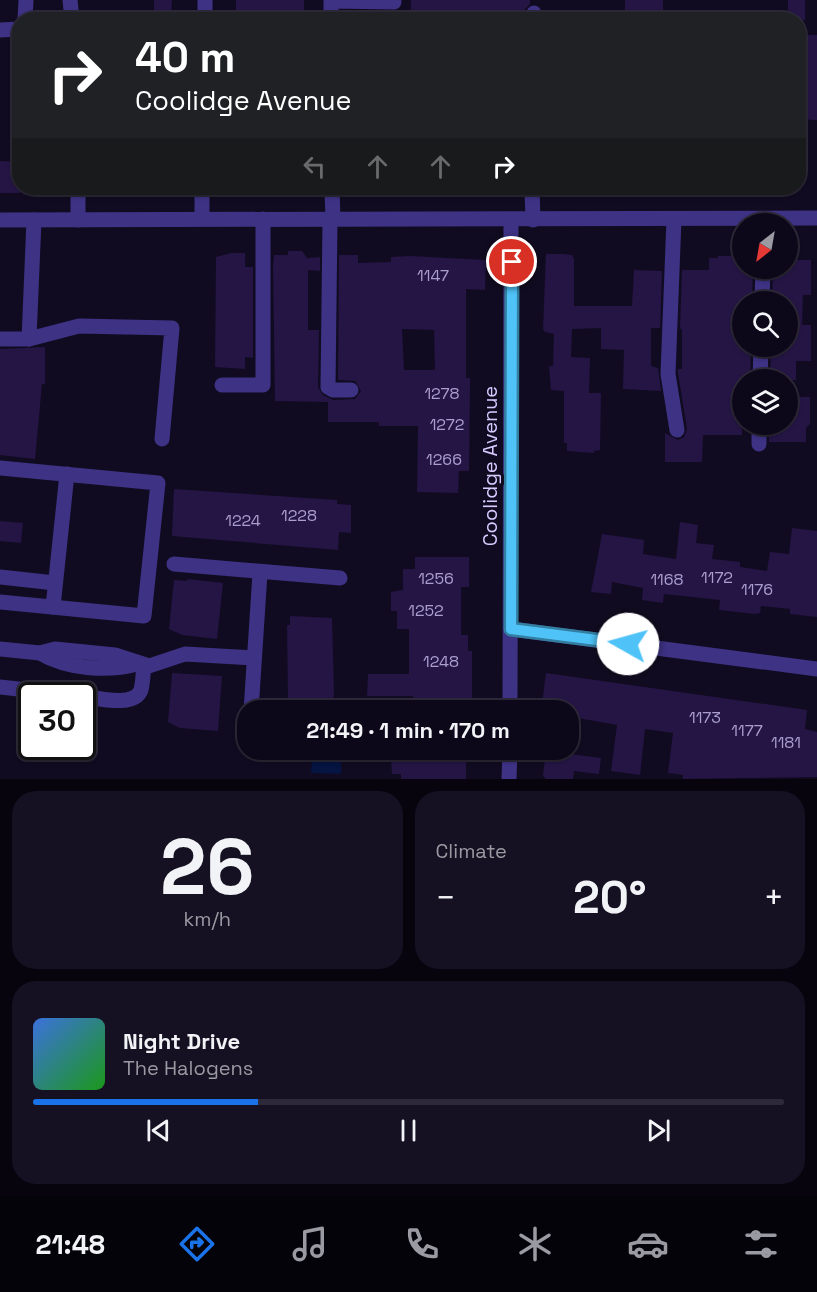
<!DOCTYPE html>
<html lang="en">
<head>
<meta charset="utf-8">
<style>
  body { margin:0; font-family:"Space Grotesk",sans-serif; background:#161122; color:#f1f3f6; height:100vh; display:flex; flex-direction:column; font-size:22px; white-space:nowrap }
  * { box-sizing:border-box; margin:0 }
  p { font-size:20px; color:#9a9aa2 }
  .icon { flex:none; width:33px; height:33px; fill:none; stroke:currentColor; stroke-width:2; stroke-linecap:round; stroke-linejoin:round }
  .map { position:relative; height:779px; overflow:hidden }
  .drawer { display:flex; flex-direction:column; gap:12px; padding:12px; background:#07040e; flex:1 }
  .drawer>* { flex:none }
  .top-card { position:absolute; left:12px; top:12px; width:794px; height:183px; border-radius:24px; box-shadow:0 2px 4px #0004,0 0 0 2px #2d2938; background:#202124; color:#fff; overflow:hidden }
  .needle { width:39px; rotate:211deg }
  .controls { position:absolute; left:732px; top:213px; display:grid; gap:12px }
  .controls a { display:grid; place-items:center; width:66px; height:66px; border-radius:50%; background:#0d0819; box-shadow:0 2px 4px #0004,0 0 0 2px #2d2938; font-size:30px }
  .speed { position:absolute; left:18px; top:682px; display:flex; gap:12px; font-size:30px; font-weight:700; text-align:center }
  .speed>* { display:grid; place-content:center; width:78px; height:78px; border-radius:50%; background:#0d0819; box-shadow:0 2px 4px #0004,0 0 0 2px #2d2938; line-height:1 }
  .speed .limit { border:3px solid #111; border-radius:9px; background:#fff; color:#111 }
  .pin { position:absolute; display:grid; place-items:center; width:51px; height:51px; color:#fff; margin:-26px; border:3px solid #fff; border-radius:50%; box-shadow:0 2px 6px #0007 }
  .me { position:absolute; width:66px; margin:-33px; rotate:277deg; stroke-linejoin:round; filter:drop-shadow(0 0 4px #0008) }
  .turn { display:flex; align-items:center; gap:21px; height:126px; padding:0 24px; font-size:27px }
  .turn .icon { width:78px; height:78px; stroke-width:2.5 }
  .turn b { display:block; font-size:42px; line-height:51px }
  .lanes { display:flex; align-items:center; height:57px; padding:0 24px; background:#0003; justify-content:center; gap:30px; direction:ltr }
  .lanes .off { opacity:.35 }
  .big { font-size:45px; font-weight:800; line-height:1.1 }
  .drawer .widget { flex:1; display:flex; flex-direction:column; justify-content:center; gap:9px; min-width:0; padding:0 21px; border-radius:24px; background:#161122 }
  .drawer .dial { align-items:center; gap:0 }
  .dial b { font-size:78px; line-height:1 }
  .song { display:flex; align-items:center; gap:18px }
  .cover { width:72px; height:72px; border-radius:9px; background:linear-gradient(135deg,hsl(220 70% 55%),hsl(120 70% 35%)) }
  .played { height:6px; border-radius:3px; background:linear-gradient(90deg,#1a73e8 30%,#2d2938 30%) }
  .keys { display:flex; justify-content:space-around; direction:ltr }
  .heat { display:flex; justify-content:space-between; align-items:center; font-size:33px; direction:ltr }
  .drawer .tiles { flex:1; display:grid; gap:12px; grid-template-columns:1fr 1fr }
  .widget:last-child { grid-column:span 2 }
  .trip { position:absolute; left:237px; top:700px; width:342px; height:60px; border-radius:24px; background:#0d0819; box-shadow:0 2px 4px #0004,0 0 0 2px #2d2938; font-weight:800; line-height:60px; text-align:center }
  .tab-bar { display:flex; height:96px; justify-content:space-around; align-items:center; background:#05030a; color:#9a9aa2 }
  .tab-bar .icon { width:42px; height:42px }
  .tab-bar .current { color:#1a73e8 }
  .tab-bar b { font-size:27px; color:#f1f3f6 }
  .map>svg:first-child { display:block }
  .water { fill:#051440 }
  .building { fill:#241544; fill-rule:evenodd }
  .lines { fill:none; stroke-linecap:round; stroke-linejoin:round }
  .minor { stroke:#3d3284; stroke-width:15 }
  .route-casing { stroke:#337fa1; stroke-width:15 }
  .route { stroke:#4fc3f7; stroke-width:10 }
  .labels { text-anchor:middle; dominant-baseline:central; stroke-width:6; stroke-linejoin:round; paint-order:stroke }
  .number-label { font-size:16px; fill:#aa9ed0 }
  .street-label { font-size:20px; fill:#d6cbff; stroke:#110b21 }
</style>
</head>
<body>
<div class="map">
<svg width="817" height="779" viewBox="0 0 817 779">
  <rect width="100%" height="100%" fill="#110b21"/>
  <!-- water -->
  <polygon class="water" points="312,759 341,760 341,774 311,773"/>
  <!-- building -->
  <g class="building">
    <polygon points="154,0 172,0 171,16 154,15"/>
    <rect x="236" y="0" width="68" height="20"/>
    <polygon points="411,0 530,0 530,4 525,9 523,20 411,20"/>
    <rect x="625" y="0" width="38" height="14"/>
    <rect x="788" y="0" width="17" height="20"/>
    <polygon points="798,35 817,35 817,120 798,119"/>
    <polygon points="0,161 20,162 20,193 0,193"/>
    <path d="M288 251H302L307 258 320 257V271L308 270V330H319L318 387 323 395 333 400 355 399 361 391 355 381 338 380 339 255H358V263L391 262V257L410 256 486 260 485 290 466 289V378H470V387L469 471H459L458 493 417 492 418 426H379V422H328V402L275 401 273 267 274 255H288ZM402 329 434 330 435 370H404Z"/>
    <polygon points="231,253 245,253 245,267 253,267 253,358 245,357 245,369 215,367 216,257"/>
    <polygon points="546,254 563,254 572,255 574,259 574,306 632,306 634,270 662,271 660,328 651,328 651,366 658,368 661,391 623,389 624,350 601,349 601,328 572,329 571,357 590,358 589,393 601,393 600,450 594,451 594,453 567,451 567,443 564,443 564,391 551,390 549,366 553,366 554,334 545,332 543,329"/>
    <polygon points="718,256 742,256 742,268 753,268 752,302 742,302 742,346 751,346 750,380 742,380 742,435 703,435 702,462 665,462 665,433 678,440 684,437 687,429 678,373 678,369 682,369 682,330 680,328 682,270 709,270 709,258 718,258"/>
    <polygon points="788,260 811,260 811,295 803,295 802,325 811,325 811,361 796,361 796,380 770,380 771,346 788,346 788,302 772,302 773,268 788,268"/>
    <polygon points="45,347 45,384 42,384 35,459 0,455 0,349"/>
    <polygon points="788,397 810,397 810,424 806,428 806,442 769,442 769,424 788,424"/>
    <polygon points="174,489 337,500 337,504 351,505 351,533 339,532 338,550 172,536"/>
    <polygon points="0,521 23,523 21,543 0,541"/>
    <polygon points="680,522 698,525 696,543 714,545 712,559 740,562 740,567 767,571 770,552 789,554 792,528 817,531 817,617 790,614 790,609 761,606 760,613 755,614 719,610 720,600 664,594 663,603 642,600 643,588 612,582 611,594 591,592 602,534 644,540 643,554 676,559"/>
    <polygon points="415,557 469,557 469,587 461,587 461,635 468,635 468,651 472,651 472,710 413,711 413,696 367,696 368,674 409,674 409,629 397,629 397,611 391,611 391,592 403,590 403,569 415,569"/>
    <polygon points="187,579 223,583 217,639 182,635 169,629 174,580 187,581"/>
    <polygon points="290,616 332,618 334,692 332,711 308,711 305,703 292,703 292,700 288,700 287,625 290,625"/>
    <polygon points="172,673 222,676 218,731 180,728 168,722"/>
    <polygon points="546,673 807,710 805,729 817,732 817,777 683,779 683,775 668,773 673,733 645,729 640,775 611,771 617,725 578,718 578,711 541,711"/>
    <polygon points="409,750 466,750 466,779 401,779 401,774 392,774 391,759 409,758"/>
    <polygon points="546,751 601,758 599,774 574,771 573,779 546,779 543,776"/>
  </g>
  <g class="lines">
    <!-- minor -->
    <g class="minor">
      <polyline points="70,0 72,20"/>
      <polyline points="205,0 205,20"/>
      <polyline points="25,20 26,0"/>
      <polyline points="331,20 331,1 394,2"/>
      <polyline points="534,20 534,13"/>
      <polyline points="0,30 20,29"/>
      <polyline points="78,188 78,220"/>
      <polyline points="332,188 333,220"/>
      <polyline points="532,188 533,220"/>
      <polyline points="202,218 202,188"/>
      <polyline points="674,219 668,374 677,430"/>
      <polyline points="0,220 817,218"/>
      <polyline points="330,220 328,387 333,390 351,390"/>
      <polyline points="762,302 763,268"/>
      <polyline points="0,339 29,339 79,326 172,328 162,439"/>
      <polyline points="29,339 34,220"/>
      <polyline points="760,380 761,346"/>
      <polyline points="222,385 263,385 263,219"/>
      <polyline points="759,444 759,424"/>
      <polyline points="0,468 158,483 144,616 0,602"/>
      <polyline points="174,564 340,578"/>
      <polyline points="0,577 55,583"/>
      <polyline points="53,607 67,474"/>
      <polyline points="511,629 817,669"/>
      <polyline points="0,649 40,653 55,649 115,655 149,666 185,654 254,658"/>
      <path d="M40 653C67 669 107 672 137 664"/>
      <polyline points="0,687 81,696"/>
      <path d="M82 696C98 698 134 708 141 690 143 682 143 673 144 665"/>
      <polyline points="251,711 260,573"/>
      <polyline points="510,711 511,220"/>
      <polyline points="509,779 510,750"/>
    </g>
  </g>
  <g class="lines">
    <defs>
      <polyline id="route" points="512,262 511,629 628,644"/>
    </defs>
    <!-- route casing -->
    <use href="#route" class="route-casing"/>
    <!-- route -->
    <use href="#route" class="route"/>
  </g>
  <g class="labels">
    <!-- number labels -->
    <g class="number-label">
      <text x="433" y="275">1147</text>
      <text x="442" y="393">1278</text>
      <text x="447" y="424">1272</text>
      <text x="444" y="459">1266</text>
      <text x="299" y="515">1228</text>
      <text x="243" y="520">1224</text>
      <text x="717" y="577">1172</text>
      <text x="436" y="578">1256</text>
      <text x="667" y="579">1168</text>
      <text x="757" y="589">1176</text>
      <text x="426" y="610">1252</text>
      <text x="441" y="661">1248</text>
      <text x="705" y="717">1173</text>
      <text x="747" y="730">1177</text>
      <text x="786" y="742">1181</text>
    </g>
    <!-- street labels -->
    <g class="street-label">
      <text transform="translate(490 466) rotate(-90)">Coolidge Avenue</text>
    </g>
  </g>
</svg>
<div class="controls">
<a><svg class="needle" viewBox="-14 -14 28 28"><path d="M0-13l5 13h-10z" fill="#e53935"/><path d="M0 13l5-13h-10z" fill="#9a9aa2"/></svg></a>
<a><svg class="icon" aria-label="search" viewBox="0 0 24 24"><circle cx="10" cy="10" r="6"/><path d="M15 15l6 6"/></svg></a>
<a><svg class="icon" aria-label="layers" viewBox="0 0 24 24"><path d="M12 4l9 5-9 5-9-5zM3 14l9 5 9-5"/></svg></a>
</div>
<div class="speed"><div class="limit">30</div></div>
<div class="pin" style="left:512px;top:262px;background:#d93025"><svg class="icon" aria-label="arrive" viewBox="0 0 24 24"><path d="M6 21V4h12l-3 4 3 4H6"/></svg></div>
<svg class="me" style="left:628px;top:644px" viewBox="-20 -20 40 40"><circle r="19" fill="#fff"/><path d="M0-13L10 11 0 6-10 11z" fill="#4fc3f7"/></svg>
<div class="trip">21:49 · 1 min · 170 m</div>
<div class="top-card">
<div class="turn"><svg class="icon" aria-label="right" viewBox="0 0 24 24"><path d="M7 20v-9h11M14 6l5 5-5 5"/></svg><div><b>40 m</b>Coolidge Avenue</div></div>
<div class="lanes"><svg class="icon off" aria-label="left" viewBox="0 0 24 24"><path d="M17 20v-9H6M10 6l-5 5 5 5"/></svg><svg class="icon off" aria-label="ahead" viewBox="0 0 24 24"><path d="M12 20V5M6 11l6-6 6 6"/></svg><svg class="icon off" aria-label="ahead" viewBox="0 0 24 24"><path d="M12 20V5M6 11l6-6 6 6"/></svg><svg class="icon" aria-label="right" viewBox="0 0 24 24"><path d="M7 20v-9h11M14 6l5 5-5 5"/></svg></div>
</div>
</div>
<section class="drawer">
<div class="tiles">
<div class="widget dial"><b>26</b><p>km/h</p></div>
<div class="widget"><p>Climate</p>
<div class="heat"><a>−</a><b class="big">20°</b><a>+</a></div>
</div>
<div class="widget">
<div class="song"><i class="cover"></i><div><b>Night Drive</b><p>The Halogens</p></div></div>
<div class="played"></div>
<div class="keys"><svg class="icon" aria-label="previous" viewBox="0 0 24 24"><path d="M18 5L8 12l10 7zM5 5v14"/></svg><svg class="icon" aria-label="pause" viewBox="0 0 24 24"><path d="M8 5v14M16 5v14"/></svg><svg class="icon" aria-label="next" viewBox="0 0 24 24"><path d="M6 5l10 7-10 7zM19 5v14"/></svg></div>
</div>
</div>
</section>
<nav class="tab-bar">
<b>21:48</b>
<svg class="icon current" aria-label="directions" viewBox="0 0 24 24"><path d="M12 3l9 9-9 9-9-9zM9 14v-3h6M13 9l2 2-2 2"/></svg>
<svg class="icon" aria-label="music" viewBox="0 0 24 24"><path d="M9 18V5l10-2v13"/><circle cx="6" cy="18" r="3"/><circle cx="16" cy="16" r="3"/></svg>
<svg class="icon" aria-label="phone" viewBox="0 0 24 24"><path d="M5 4h4l2 5-3 2q2 4 5 5l2-3 5 2v4C11 20 4 13 5 4z"/></svg>
<svg class="icon" aria-label="climate" viewBox="0 0 24 24"><path d="M12 3v18M4 7l16 10M4 17L20 7"/></svg>
<svg class="icon" aria-label="car" viewBox="0 0 24 24"><path d="M5 17H2v-5l4-1 3-4h7l3 4 3 1v5h-3M9 17h6M6 11h13"/><circle cx="7" cy="17" r="2"/><circle cx="17" cy="17" r="2"/></svg>
<svg class="icon" aria-label="filters" viewBox="0 0 24 24"><path d="M4 7h16M4 17h16"/><circle cx="9" cy="7" r="2"/><circle cx="15" cy="17" r="2"/></svg>
</nav>
</body>
</html>
